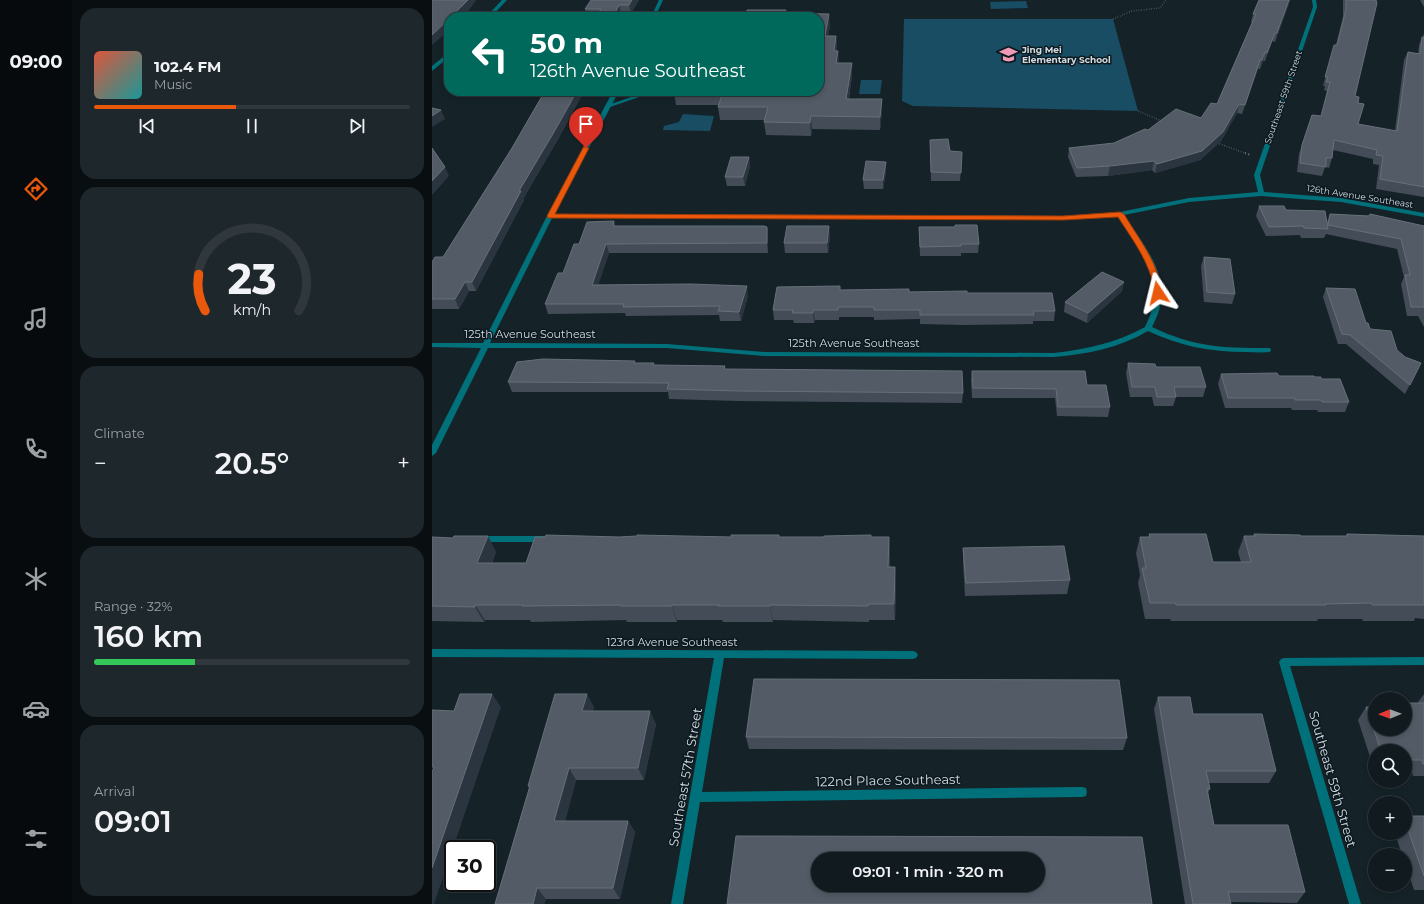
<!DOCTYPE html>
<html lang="en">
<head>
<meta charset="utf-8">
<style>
  body { margin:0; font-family:Montserrat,sans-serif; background:#1e272c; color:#f1f3f6; height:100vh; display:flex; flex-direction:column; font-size:15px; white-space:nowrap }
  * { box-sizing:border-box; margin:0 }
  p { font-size:13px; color:#9ca1a4 }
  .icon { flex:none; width:22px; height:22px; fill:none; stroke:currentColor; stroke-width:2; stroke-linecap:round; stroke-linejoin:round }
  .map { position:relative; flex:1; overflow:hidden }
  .details { display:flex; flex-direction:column; gap:8px; padding:8px; background:#090e11; width:360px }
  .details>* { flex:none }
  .guide { position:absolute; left:12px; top:12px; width:380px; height:84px; border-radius:16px; box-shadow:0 2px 6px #0003,0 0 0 1px #30383d; background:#00695c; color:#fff; overflow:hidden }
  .needle { width:26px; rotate:269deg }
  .fabs { position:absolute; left:936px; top:692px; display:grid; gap:8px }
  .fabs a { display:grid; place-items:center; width:44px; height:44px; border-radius:50%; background:#101a1f; box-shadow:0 2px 6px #0003,0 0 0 1px #30383d; font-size:20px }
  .speed { position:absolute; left:12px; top:840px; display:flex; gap:8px; font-size:20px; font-weight:700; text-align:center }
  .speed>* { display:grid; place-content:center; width:52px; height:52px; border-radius:50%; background:#101a1f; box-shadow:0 2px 6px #0003,0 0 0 1px #30383d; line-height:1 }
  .speed .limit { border:2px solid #111; border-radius:6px; background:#fff; color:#111 }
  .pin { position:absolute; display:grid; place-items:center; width:34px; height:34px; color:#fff; margin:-41px -17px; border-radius:50% 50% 50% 0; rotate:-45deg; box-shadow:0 0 4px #0007 }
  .pin .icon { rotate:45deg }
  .me { position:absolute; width:44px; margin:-22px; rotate:350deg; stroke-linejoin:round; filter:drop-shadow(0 0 3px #0008) }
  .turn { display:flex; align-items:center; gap:14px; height:84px; padding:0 20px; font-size:18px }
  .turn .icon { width:52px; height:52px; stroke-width:2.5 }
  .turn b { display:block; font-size:28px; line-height:34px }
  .big { font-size:30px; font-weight:600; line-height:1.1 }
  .details .tile { flex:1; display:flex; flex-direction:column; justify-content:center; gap:6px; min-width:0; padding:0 14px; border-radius:16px; background:#1e272c }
  .details .dial { align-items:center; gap:0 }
  .dial svg { height:104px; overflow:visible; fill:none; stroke:#30383d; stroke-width:7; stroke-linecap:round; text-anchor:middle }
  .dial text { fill:#f1f3f6; stroke:none }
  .song { display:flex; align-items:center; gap:12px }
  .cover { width:48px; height:48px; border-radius:6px; background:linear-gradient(135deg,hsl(10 70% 55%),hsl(180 70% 35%)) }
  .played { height:4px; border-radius:2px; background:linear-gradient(90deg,#ea580c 45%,#30383d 45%) }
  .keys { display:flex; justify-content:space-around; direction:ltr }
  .heat { display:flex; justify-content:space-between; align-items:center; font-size:22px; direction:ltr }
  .charge { height:6px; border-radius:3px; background:linear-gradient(90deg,#34c759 32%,#30383d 0) }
  .trip { position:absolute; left:379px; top:852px; width:234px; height:40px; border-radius:20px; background:#101a1f; box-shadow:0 2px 6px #0003,0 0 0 1px #30383d; font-weight:600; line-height:40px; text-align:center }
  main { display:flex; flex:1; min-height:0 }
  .dock { display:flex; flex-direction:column; width:72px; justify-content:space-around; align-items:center; background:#060a0c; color:#9ca1a4 }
  .dock .icon { width:28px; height:28px }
  .dock .selected { color:#ea580c }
  .dock b { font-size:18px; color:#f1f3f6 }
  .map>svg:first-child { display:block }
  .green { fill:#184d64 }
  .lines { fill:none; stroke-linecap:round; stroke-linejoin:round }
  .path-far1 { stroke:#707c81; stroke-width:1.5; stroke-dasharray:0.5 2; stroke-linecap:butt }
  .path { stroke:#707c81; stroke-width:2; stroke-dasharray:1 2.5; stroke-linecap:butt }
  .service { fill:#00717a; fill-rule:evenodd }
  .minor { fill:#00717a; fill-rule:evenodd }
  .wall { fill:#444c57 }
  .shaded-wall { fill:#2b353f }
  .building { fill:#535b66; stroke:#677079; fill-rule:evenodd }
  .route { fill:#ea580c; stroke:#983908 }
  .labels { text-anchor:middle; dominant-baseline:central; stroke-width:3; stroke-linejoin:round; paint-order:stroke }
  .far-poi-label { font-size:9px; font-weight:bold; fill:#d3dce0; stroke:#0c1920; text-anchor:start }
  .far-street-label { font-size:9px; fill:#d3dce0; stroke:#0c1920 }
  .street-label { font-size:11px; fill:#d3dce0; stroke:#0c1920 }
  .near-street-label { font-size:13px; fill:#d3dce0; stroke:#0c1920 }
</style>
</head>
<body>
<main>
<nav class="dock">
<b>09:00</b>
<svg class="icon selected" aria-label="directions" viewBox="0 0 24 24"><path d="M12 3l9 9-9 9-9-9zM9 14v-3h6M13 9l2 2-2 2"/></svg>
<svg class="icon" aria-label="music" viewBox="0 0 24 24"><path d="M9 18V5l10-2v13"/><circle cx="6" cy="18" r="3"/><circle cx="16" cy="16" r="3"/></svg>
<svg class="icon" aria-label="phone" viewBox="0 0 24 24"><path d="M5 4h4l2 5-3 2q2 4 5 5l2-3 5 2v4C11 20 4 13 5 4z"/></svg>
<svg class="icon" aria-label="climate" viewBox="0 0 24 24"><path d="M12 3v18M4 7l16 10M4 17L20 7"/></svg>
<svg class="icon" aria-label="car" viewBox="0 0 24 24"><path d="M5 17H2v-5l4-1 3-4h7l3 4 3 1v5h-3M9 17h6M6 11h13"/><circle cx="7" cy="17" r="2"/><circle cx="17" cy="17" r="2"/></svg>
<svg class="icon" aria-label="filters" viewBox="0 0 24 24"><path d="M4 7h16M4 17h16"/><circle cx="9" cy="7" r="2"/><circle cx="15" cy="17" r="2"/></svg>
</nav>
<section class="details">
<div class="tile">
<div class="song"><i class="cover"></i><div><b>102.4 FM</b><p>Music</p></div></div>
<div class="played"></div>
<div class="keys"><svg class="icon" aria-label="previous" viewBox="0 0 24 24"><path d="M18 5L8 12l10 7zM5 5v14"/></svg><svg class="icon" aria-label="pause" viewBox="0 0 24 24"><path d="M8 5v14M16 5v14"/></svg><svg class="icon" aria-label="next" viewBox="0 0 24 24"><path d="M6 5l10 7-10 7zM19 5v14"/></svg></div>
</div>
<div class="tile dial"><svg viewBox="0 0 100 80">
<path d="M14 69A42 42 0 1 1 86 69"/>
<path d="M14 69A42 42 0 0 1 9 41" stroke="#ea580c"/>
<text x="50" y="56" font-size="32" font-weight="700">23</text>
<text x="50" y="72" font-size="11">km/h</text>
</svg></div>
<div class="tile"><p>Climate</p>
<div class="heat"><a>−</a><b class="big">20.5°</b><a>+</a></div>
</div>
<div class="tile"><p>Range · 32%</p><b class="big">160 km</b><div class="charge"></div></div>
<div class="tile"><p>Arrival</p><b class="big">09:01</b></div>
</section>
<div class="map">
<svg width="992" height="904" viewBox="0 0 992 904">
  <rect width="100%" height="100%" fill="#152329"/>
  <!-- green -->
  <g class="green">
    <polygon points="594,1 596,8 559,9 558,2"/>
    <polygon points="472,19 681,19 706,111 481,106 470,101"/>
    <polygon points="429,80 450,80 448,94 427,94"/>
    <polygon points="251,114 282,116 278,131 231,130 232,126 247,122"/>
  </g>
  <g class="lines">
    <!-- path-far1 -->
    <g class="path-far1">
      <polyline points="681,19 700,11 728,8 734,0"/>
      <polyline points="706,111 732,122"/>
      <polyline points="783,142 815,154"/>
    </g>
    <!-- path -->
    <polyline class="path" points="813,153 818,155"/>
    <!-- service -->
    <g class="service">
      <polygon points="217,91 225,91 178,107 173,106"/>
      <polygon points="46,536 113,536 116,537 117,539 116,541 113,542 46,542 43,541 42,539 43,537"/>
    </g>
    <!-- minor -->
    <g class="minor">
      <polygon points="70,0 75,0 59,17 54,17"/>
      <polygon points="227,0 231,0 223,17 219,17"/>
      <path d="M880 0H884L885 7 828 175 832 192 909 198 992 213V217L909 202 829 196 757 202 692 215C708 240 734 269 729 301 728 310 724 319 720 327 762 347 789 348 835 348H838L839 350 838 352C830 353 821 352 813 352 778 352 748 346 716 331 687 348 656 354 622 357L332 356 235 348H56L4 453 0 456V445L49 348 0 347V343H51L115 216 181 91H187L122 214 631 216 688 212 757 198 826 192 822 175 881 7ZM686 216C703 240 726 269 722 300 721 310 717 318 713 327 684 343 655 349 622 353L332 352 235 344 58 343 120 218 631 220Z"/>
      <polygon points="15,54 17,54 17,57 0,71 0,66"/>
      <polygon points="0,649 481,651 484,652 486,655 484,658 481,659 292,658 270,792 650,787 654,788 655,792 654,796 650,797 268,802 251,904 239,904 282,658 0,657"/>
      <polygon points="992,657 992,665 858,666 929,904 917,904 847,662 849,659 852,658"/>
    </g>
  </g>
  <!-- wall -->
  <g class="wall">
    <polygon points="207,0 199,13 189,13 187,17 155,17 153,9"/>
    <polygon points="827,0 858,0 843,42 840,41 833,61 831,61 828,69 826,69 810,114 805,113 789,141 768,160 723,173 720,170 676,176 644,177 636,157 637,148 682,143 716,130 769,118 785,104 820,22 819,22 821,14"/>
    <polygon points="911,0 944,0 923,96 926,103 926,124 963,131 972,60 976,52 986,54 987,45 990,37 991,37 992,33 992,197 944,189 947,165 941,164 941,159 901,150 900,158 897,168 893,167 890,176 865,172 867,154 880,115 889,116 895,91 892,90 893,86 891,86 900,53 904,45 911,17"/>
    <polygon points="988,0 992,0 992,7"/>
    <polygon points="354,13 398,26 396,36 404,36 405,48 405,51 407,63 420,63 420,75 417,99 450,112 448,130 380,129 379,136 334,135 332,122 332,120 288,120 286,107 287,105 244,105 242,92"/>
    <polygon points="113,91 152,91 125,141 91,199 92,200 44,291 37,291 27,309 0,309 0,262 11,257 80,148"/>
    <polygon points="498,140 518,151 530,152 528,181 499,181"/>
    <polygon points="317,157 318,166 313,186 295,186 293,177"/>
    <polygon points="454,162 454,171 451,189 432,189 431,180"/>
    <polygon points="827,206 895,222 898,214 937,216 938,214 992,226 992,327 986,316 975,316 969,284 972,277 965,249 894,234 892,238 869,238 868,235 834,236 824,216"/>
    <polygon points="182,221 183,226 335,227 336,236 336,253 177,253 166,285 316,296 309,321 288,321 287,315 194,316 193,313 116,314 113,304 131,273 147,244"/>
    <polygon points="487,227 547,244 546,253 529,253 529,256 488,256"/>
    <polygon points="398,235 396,253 353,253 352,243"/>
    <polygon points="772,257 803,294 800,304 772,302 769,266"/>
    <polygon points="692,282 690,291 655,323 632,312 633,302"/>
    <polygon points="408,286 408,290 535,293 623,311 622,321 601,321 601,324 532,325 488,324 488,319 442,320 442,317 407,317 407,320 383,320 382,323 362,323 361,320 342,320 341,310"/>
    <polygon points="894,288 934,323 938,329 965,350 973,357 989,363 973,394 914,344 906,344 891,297"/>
    <polygon points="203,363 222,363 222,365 293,369 531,393 530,403 307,401 237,399 236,392 80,392 76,382"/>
    <polygon points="696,363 724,367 774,387 771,397 744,397 741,406 722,406 720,397 698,397 694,373"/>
    <polygon points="540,371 655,385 678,407 676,417 625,416 623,398 540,398 539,380"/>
    <polygon points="789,374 883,377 889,379 917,402 913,412 886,412 885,410 860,410 859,408 793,408 786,384"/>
    <polygon points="717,534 781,562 809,562 806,552 812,536 821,536 822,534 869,536 914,536 915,534 992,536 992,619 983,618 982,621 931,621 930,619 886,619 885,621 739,621 738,619 713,619 706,583 708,575 704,553 708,537 717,537"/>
    <polygon points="187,537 457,537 458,552 458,567 464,583 463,620 437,620 437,622 341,620 341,622 291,622 290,620 245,620 245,622 195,622 194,620 99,622 98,620 53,620 52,622 0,621 0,538 21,538 64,552 60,563 94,563"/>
    <polygon points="531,548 638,580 635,594 533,596 531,562"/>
    <polygon points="992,694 992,776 981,776 980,772 973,772 973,751 943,751 943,772 926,720 934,707 943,729 986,703 986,702"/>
    <polygon points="726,697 761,714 844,771 837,783 776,783 778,789 776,793 782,825 873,892 865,903 799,902 799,904 753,904 722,709"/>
    <polygon points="162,707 161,711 224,724 212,780 144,780 133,821 196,821 203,832 188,899 114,899 112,904 63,904 97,788 96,786"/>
    <polygon points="314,737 695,738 691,750 317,749"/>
    <polygon points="973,816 992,816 992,890 982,890 973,863 973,855 970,855 963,833 973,833"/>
  </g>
  <!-- shaded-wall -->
  <g class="shaded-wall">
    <polygon points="36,0 44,0 38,9 30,17 19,17"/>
    <polygon points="200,0 207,0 199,13 197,5"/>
    <polygon points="857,0 857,4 843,42 845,33"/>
    <polygon points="187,5 189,13 187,17 181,17"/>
    <polygon points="397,14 398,26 394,48 393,36"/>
    <polygon points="17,19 17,30 0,45 0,35"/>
    <polygon points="843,33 840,41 833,61 835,53"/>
    <polygon points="404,36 405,48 402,63 402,51"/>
    <polygon points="406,51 407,63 404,63"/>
    <polygon points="833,52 831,61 828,69 830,60"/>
    <polygon points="828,60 826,69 810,114"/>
    <polygon points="420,63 420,75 415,111 414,99"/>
    <polygon points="145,91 152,91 125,141 91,199 92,200 44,291 40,282 87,191"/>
    <polygon points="450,99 450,112 448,130 448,117"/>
    <polygon points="807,104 805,113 789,141 768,160 723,173 725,164"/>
    <polygon points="9,110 13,119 0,127 0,116"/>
    <polygon points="379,116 380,129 379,136 378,123"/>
    <polygon points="317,157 318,166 313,186 311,177"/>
    <polygon points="722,161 720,170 676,176 678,166"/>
    <polygon points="454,162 454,171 451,189 451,180"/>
    <polygon points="13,167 17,176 0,195 0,181"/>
    <polygon points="397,226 398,235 396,253 395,243"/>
    <polygon points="335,227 336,236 336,253 335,243"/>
    <polygon points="174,244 177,253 163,295 160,285"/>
    <polygon points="33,282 37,291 27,309 23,299"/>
    <polygon points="692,282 690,291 655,323 656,313"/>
    <polygon points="315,286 316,296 309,321 307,312"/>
    <polygon points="381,310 383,320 382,323 381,313"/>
    <polygon points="56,536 64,552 54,579 45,563"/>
    <polygon points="457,537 458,552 457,583 456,567"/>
    <polygon points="463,567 464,583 463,620 462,604"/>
    <polygon points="43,605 53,620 52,622 43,607"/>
    <polygon points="240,605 245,620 245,622 240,606"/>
    <polygon points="338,605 341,620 341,622 338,606"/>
    <polygon points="60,694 69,707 2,904 0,904 0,868"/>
    <polygon points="155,694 162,707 157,723 150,711"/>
    <polygon points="218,711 224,724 212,780 206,768"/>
    <polygon points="137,768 144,780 130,832 122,821"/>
    <polygon points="196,821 203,832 188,899 181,888"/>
    <polygon points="105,888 114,899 112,904 101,904"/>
  </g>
  <!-- building -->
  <g class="building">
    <polygon points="0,0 36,0 19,17 17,17 17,19 0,35"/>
    <polygon points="159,0 200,0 197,5 187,5 181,17 164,17 169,9 153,9"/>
    <polygon points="827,0 857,0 845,33 843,33 835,53 833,52 830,60 828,60 813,105 807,104 791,132 770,151 725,164 722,161 678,166 645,168 637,148 682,143 713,129 716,130 744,109 769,118 779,103 785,104 824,14 821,14"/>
    <polygon points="914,0 944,0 945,3 923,96 927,97 926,103 932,104 926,124 965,131 976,52 988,54 990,37 992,37 992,187 948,179 951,156 944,155 945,150 902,140 900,158 894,158 894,167 868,163 870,145 880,115 889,116 898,82 894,82 896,77 893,77 902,45 905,45 914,9"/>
    <polygon points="315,10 354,10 353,13 397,14 393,36 404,36 402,51 406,51 404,63 420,63 414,99 450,99 448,117 379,116 378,123 332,122 336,107 286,107 291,92 242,92 242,91 387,91 387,17 300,17 300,16 313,15"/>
    <polygon points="113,91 145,91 122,132 87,191 89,191 40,282 33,282 23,299 0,299 0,262 3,257 11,257 80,148"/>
    <polygon points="0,108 9,110 0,116"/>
    <polygon points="516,139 518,151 530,152 529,173 499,172 498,140"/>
    <polygon points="0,148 13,167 0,181"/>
    <polygon points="299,157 317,157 311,177 293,177"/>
    <polygon points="434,161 454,162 451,180 431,180"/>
    <polygon points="827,206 852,206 854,210 893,211 896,229 872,228 871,226 837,227"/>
    <polygon points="898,214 937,216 938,214 992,226 992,308 991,307 979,307 973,275 978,275 969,239 896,225"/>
    <polygon points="182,221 181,226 332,226 335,227 335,243 174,244 160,285 258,284 315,286 307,312 286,311 288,306 191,307 192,304 113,304 126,273 131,273 142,244 147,244 155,222"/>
    <polygon points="523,225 545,225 547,244 529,244 529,246 488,247 487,227 523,227"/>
    <polygon points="355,226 397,226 395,243 352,243"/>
    <polygon points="772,257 798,259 803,294 775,292"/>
    <polygon points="670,272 692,282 656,313 633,302"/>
    <polygon points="408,286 408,290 477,289 477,292 535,291 535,293 620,293 623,311 601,311 602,315 488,315 488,310 442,310 442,307 406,307 406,310 381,310 381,313 360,313 361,310 341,310 345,287"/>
    <polygon points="894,288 923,289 934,323 936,323 938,329 959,331 965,350 973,357 989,363 978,385 918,335 910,334"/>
    <polygon points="111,359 203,361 202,363 222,363 221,365 293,366 292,369 530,371 531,393 305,391 235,389 237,383 76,382 85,362"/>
    <polygon points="696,363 723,364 724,367 768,367 774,387 742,387 744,397 725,397 723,387 700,387"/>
    <polygon points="540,371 653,371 655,385 674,385 678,407 626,407 624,389 541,388"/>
    <polygon points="845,373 847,376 882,376 883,377 889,377 889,379 908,379 917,402 890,402 889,400 863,400 863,398 796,398 789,374"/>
    <polygon points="717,534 774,534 781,562 819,562 812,536 823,536 822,534 868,535 869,536 915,536 915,534 992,536 992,605 940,605 940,603 893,604 894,605 744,605 743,603 718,603 710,568 714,568 708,537 718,537"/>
    <polygon points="114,535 187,537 205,536 205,535 299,537 299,535 347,535 347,537 392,537 392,536 439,535 439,537 457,537 456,567 463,567 462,604 436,604 436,606 338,605 338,606 286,606 287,605 240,605 240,606 189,606 189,605 90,606 91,605 43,605 43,607 0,606 0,537 21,538 22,536 56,536 45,563 94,563 103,537 113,537"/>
    <polygon points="632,546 638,580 534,583 531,548"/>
    <polygon points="322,679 687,680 695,738 314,737"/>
    <polygon points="28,694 60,694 0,868 0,772 2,767 0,767 0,710 22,711"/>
    <polygon points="123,694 155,694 150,711 218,711 206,768 137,768 122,821 196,821 181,888 105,888 101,904 63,904 98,786 96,786"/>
    <polygon points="726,697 758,697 761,714 830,714 844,771 774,771 778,789 775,789 782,825 856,825 873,892 796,892 799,904 761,904"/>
    <polygon points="973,703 992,703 992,764 991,764 990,760 973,760 973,751 949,751 934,707 943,707 943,729 973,729"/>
    <polygon points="973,816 992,816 992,876 973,821"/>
    <path d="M304 836 710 837 720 904H295ZM386 859H606V885H386Z"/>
  </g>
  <!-- route -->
  <path class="route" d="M152 146 157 148 123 214 631 216 688 212 692 214C708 241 726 262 730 293L726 295 723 293C718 262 702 242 686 217L631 220 116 218 115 216Z"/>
  <!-- icons -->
  <defs>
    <symbol id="school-bare" viewBox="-9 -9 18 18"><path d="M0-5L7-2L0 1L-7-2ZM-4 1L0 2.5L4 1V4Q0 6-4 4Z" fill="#f09ab5" stroke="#0c1920" stroke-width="2.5" paint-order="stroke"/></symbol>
  </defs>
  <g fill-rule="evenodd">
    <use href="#school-bare" x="564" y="42" width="25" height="25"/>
  </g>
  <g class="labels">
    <!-- far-poi labels -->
    <g class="far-poi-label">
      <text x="590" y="49">Jing Mei<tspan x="590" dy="10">Elementary School</tspan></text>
    </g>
    <!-- far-street labels -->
    <g class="far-street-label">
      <text transform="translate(851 97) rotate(-71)">Southeast 59th Street</text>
      <text transform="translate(928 196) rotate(9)">126th Avenue Southeast</text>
    </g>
    <!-- street labels -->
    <g class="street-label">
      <text x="98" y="334">125th Avenue Southeast</text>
      <text x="422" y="343">125th Avenue Southeast</text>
      <text x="240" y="642">123rd Avenue Southeast</text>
    </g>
    <!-- near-street labels -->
    <g class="near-street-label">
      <text transform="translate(253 777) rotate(-80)">Southeast 57th Street</text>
      <text transform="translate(901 779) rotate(74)">Southeast 59th Street</text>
      <text transform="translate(456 780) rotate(-1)">122nd Place Southeast</text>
    </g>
  </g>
</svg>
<div class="fabs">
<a><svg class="needle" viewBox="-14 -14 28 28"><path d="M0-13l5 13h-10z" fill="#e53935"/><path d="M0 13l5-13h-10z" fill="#9ca1a4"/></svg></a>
<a><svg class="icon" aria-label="search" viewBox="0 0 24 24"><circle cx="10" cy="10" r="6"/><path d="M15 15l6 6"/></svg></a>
<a>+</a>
<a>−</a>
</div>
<div class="speed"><div class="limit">30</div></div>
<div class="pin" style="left:154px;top:148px;background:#d93025"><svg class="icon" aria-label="arrive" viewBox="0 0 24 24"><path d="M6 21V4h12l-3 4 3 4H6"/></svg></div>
<svg class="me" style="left:726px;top:293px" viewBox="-20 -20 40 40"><path d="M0-17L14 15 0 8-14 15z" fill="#ea580c" stroke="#fff" stroke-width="4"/></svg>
<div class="trip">09:01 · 1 min · 320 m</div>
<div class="guide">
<div class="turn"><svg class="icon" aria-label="left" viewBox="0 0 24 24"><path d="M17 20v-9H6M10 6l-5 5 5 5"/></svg><div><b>50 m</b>126th Avenue Southeast</div></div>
</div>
</div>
</main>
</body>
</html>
